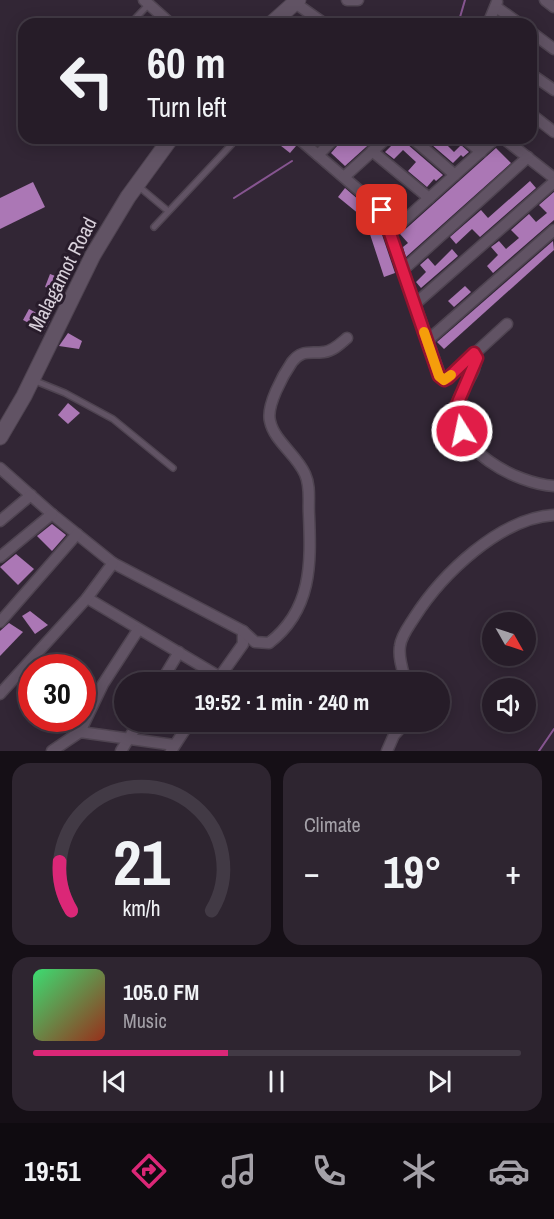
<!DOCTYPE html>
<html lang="en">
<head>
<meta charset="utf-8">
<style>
  body { margin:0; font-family:"Archivo Narrow",sans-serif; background:#2e2530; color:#f1f3f6; height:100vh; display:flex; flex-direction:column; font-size:22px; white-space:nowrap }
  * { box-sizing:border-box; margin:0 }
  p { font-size:20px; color:#a4a1a8 }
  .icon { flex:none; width:33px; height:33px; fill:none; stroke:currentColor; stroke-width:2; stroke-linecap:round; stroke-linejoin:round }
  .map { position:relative; height:751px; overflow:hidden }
  .side { display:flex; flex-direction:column; gap:12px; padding:12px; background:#150f16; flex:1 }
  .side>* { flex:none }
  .guide { position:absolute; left:18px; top:18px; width:519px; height:126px; border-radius:18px; box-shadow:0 3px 15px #0003,0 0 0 2px #423a45; background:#261c28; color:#f1f3f6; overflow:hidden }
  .needle { width:39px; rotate:129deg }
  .tools { position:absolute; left:482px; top:612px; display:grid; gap:12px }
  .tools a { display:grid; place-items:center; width:54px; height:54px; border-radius:50%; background:#261c28; box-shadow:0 3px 15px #0003,0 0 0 2px #423a45; font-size:30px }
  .speed { position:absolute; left:18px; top:654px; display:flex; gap:12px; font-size:30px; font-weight:700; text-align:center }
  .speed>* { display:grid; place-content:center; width:78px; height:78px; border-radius:50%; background:#261c28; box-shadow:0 3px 15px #0003,0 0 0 2px #423a45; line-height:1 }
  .speed .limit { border:9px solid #d22; background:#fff; color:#111 }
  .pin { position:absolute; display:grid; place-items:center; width:51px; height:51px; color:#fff; margin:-26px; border-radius:12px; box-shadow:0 3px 9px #0006 }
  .me { position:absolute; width:66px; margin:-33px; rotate:350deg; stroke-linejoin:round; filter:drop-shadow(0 0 4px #0008) }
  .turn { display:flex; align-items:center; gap:21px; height:126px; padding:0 30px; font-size:27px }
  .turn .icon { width:78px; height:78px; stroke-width:2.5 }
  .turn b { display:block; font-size:42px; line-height:51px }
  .big { font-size:45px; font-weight:800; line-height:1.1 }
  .side .tile { flex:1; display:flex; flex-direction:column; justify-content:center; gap:9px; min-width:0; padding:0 21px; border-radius:18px; background:#2e2530 }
  .side .dial { align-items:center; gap:0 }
  .dial svg { height:156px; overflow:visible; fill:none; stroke:#423a45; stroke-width:7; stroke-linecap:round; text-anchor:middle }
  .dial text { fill:#f1f3f6; stroke:none }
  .song { display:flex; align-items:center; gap:18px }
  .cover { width:72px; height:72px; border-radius:9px; background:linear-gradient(135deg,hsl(140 70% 55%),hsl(10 70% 35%)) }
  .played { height:6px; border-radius:3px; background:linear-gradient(90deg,#db2777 40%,#423a45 40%) }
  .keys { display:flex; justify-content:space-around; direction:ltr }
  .heat { display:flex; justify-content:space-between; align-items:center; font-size:33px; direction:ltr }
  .side .tiles { flex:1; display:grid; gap:12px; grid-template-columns:1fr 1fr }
  .tile:last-child { grid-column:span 2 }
  .trip { position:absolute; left:114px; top:672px; width:336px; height:60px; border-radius:30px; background:#261c28; box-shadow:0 3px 15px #0003,0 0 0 2px #423a45; font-weight:800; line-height:60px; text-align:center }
  .tab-bar { display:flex; height:96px; justify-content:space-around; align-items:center; background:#0f0b10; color:#a4a1a8 }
  .tab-bar .icon { width:42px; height:42px }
  .tab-bar .current { color:#db2777 }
  .tab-bar b { font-size:27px; color:#f1f3f6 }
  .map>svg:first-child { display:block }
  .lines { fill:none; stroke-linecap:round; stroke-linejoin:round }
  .stream { stroke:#865590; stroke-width:2 }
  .building { fill:#ab77b5 }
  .lane-casing { stroke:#4f4451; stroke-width:8 }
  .street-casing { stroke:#4f4451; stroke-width:13 }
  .secondary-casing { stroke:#4f4451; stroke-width:17 }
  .lane { stroke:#615364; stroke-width:5 }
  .street { stroke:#615364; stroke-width:10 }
  .secondary { stroke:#615364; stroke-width:15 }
  .route-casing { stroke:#92132f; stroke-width:15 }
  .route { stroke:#e11d48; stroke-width:10 }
  .slow { stroke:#f59e0b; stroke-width:10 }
  .labels { text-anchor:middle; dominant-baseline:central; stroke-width:6; stroke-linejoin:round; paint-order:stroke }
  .street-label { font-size:20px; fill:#d8d0da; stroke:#281c2b }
</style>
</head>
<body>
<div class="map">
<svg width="554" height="751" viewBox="0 0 554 751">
  <rect width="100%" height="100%" fill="#322635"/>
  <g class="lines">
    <!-- stream -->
    <g class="stream">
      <polyline points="458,24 465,0"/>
      <polyline points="234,198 292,161"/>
      <polyline points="539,751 554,729"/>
    </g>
  </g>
  <!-- building -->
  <g class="building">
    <polygon points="271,138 290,138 296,146 290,153"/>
    <polygon points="344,138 376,138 345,166 331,153"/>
    <polygon points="399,138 405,138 407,144 443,175 436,181 434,179 427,187 408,171 416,162 403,150 394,159 385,152"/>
    <polygon points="424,138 440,138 454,152 461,145 469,152 463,157 461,155 453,163"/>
    <polygon points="496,148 511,163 406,257 403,247 408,243 400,234"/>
    <polygon points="530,181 536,188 480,237 472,229 456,244 450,237 481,210 488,218"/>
    <polygon points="33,182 45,207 0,229 0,198"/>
    <polygon points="345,188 375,214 395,273 384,277 365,219 338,197"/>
    <polygon points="554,192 554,220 493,273 487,266 498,255 491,247 499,241 506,249 519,238 511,230 529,214 536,222 547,213 539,205"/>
    <polygon points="553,241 554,250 444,349 437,342"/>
    <polygon points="452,249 458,256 421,288 416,282 426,272 420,265 428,258 435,266"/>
    <polygon points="50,274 69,281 63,294 45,287"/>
    <polygon points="465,286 471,292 454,307 448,301"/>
    <polygon points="29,309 50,320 44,331 23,320"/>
    <polygon points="68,333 82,341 79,349 59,346"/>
    <polygon points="68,403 80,413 68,424 58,415"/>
    <polygon points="52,524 66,535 52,551 37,536"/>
    <polygon points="16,554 34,569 18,585 0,567"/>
    <polygon points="30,611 48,625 35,634 22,616"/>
    <polygon points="9,623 23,632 0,656 0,631"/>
  </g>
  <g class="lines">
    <defs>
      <g id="lane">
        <polyline points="130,24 149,4"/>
        <polyline points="137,185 168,211"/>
        <polyline points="154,227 232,144"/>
        <polyline points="33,380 65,393 113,419 173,468"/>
      </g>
      <g id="street">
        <polyline points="144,0 171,24"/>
        <polyline points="347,0 358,0"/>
        <polyline points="545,0 554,7"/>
        <polyline points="295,3 325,24"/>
        <polyline points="496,7 520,24"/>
        <polyline points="488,24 497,2"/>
        <polyline points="531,32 554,49"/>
        <polyline points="531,74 554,90"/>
        <polyline points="531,114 554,132"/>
        <polyline points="298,138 382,210 441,378 448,378 507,324"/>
        <polyline points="412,138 455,175"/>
        <polyline points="464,138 481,152"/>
        <polyline points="503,138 554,178"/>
        <polyline points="372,151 429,198"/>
        <polyline points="318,155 335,138"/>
        <polyline points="344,177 387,138"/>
        <polyline points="390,233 496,138"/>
        <polyline points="403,270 528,157"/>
        <polyline points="415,304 554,182"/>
        <polyline points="427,341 554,230"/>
        <path d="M474 353C482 369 460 388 457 404 450 449 517 484 554 486"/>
        <polyline points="0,468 52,514 113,563 243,631 243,644 216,682"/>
        <polyline points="0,521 31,495"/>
        <polyline points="0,557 52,514"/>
        <polyline points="87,598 220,677"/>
        <polyline points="0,622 77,534"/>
        <path d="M243 631 255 642 269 643C312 610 311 564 309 515 308 501 311 487 305 474 297 455 274 441 270 421 266 406 283 375 292 362 302 349 310 354 324 352 333 351 340 344 347 338"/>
        <polyline points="161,682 179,652"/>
        <path d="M406 682C403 671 398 658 400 646 401 636 409 626 414 618 442 574 500 518 554 515"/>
        <polyline points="0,694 87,598 113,563"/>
        <polyline points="80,732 103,684 138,630"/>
        <polyline points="52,751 80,732 174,745"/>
        <polyline points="121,751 139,722"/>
        <polyline points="171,751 190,722"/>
        <polyline points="387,751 394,735 406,722"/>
      </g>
      <g id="secondary">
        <polyline points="271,24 298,0"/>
        <polyline points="0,437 24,396 93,255 128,197 171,138"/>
      </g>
    </defs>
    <!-- lane casing -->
    <use href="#lane" class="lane-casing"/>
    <!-- street casing -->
    <use href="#street" class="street-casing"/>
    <!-- secondary casing -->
    <use href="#secondary" class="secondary-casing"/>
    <!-- lane -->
    <use href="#lane" class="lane"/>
    <!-- street -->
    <use href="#street" class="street"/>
    <!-- secondary -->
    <use href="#secondary" class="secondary"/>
  </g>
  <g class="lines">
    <defs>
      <polyline id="route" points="382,210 439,376 444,380 448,378 474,353 477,358 456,407 462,431"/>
    </defs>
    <!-- route casing -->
    <use href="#route" class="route-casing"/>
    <!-- route -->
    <use href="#route" class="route"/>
    <!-- slow -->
    <polyline class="slow" points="424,332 439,376 444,380 451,375"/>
  </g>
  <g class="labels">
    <!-- street labels -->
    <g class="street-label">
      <text transform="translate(62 274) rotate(-63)">Malagamot Road</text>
    </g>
  </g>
</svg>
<div class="tools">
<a><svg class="needle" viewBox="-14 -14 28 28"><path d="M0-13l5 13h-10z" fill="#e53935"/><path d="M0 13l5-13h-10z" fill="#a4a1a8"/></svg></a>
<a><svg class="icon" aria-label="sound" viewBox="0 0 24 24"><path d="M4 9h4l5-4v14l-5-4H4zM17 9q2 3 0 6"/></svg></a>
</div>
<div class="speed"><div class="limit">30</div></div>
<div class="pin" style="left:382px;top:210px;background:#d93025"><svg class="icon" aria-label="arrive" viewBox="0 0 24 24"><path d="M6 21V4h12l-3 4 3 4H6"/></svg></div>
<svg class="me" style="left:462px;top:431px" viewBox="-20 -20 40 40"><circle r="17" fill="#e11d48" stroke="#fff" stroke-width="3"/><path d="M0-11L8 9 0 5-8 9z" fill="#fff"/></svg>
<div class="trip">19:52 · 1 min · 240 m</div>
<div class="guide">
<div class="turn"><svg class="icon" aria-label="left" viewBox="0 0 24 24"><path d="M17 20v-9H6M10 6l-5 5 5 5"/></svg><div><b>60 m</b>Turn left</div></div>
</div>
</div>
<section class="side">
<div class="tiles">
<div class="tile dial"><svg viewBox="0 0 100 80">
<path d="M14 69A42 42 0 1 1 86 69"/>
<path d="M14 69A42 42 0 0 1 8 44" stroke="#db2777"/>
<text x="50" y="56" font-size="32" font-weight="700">21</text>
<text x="50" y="72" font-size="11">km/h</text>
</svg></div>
<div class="tile"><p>Climate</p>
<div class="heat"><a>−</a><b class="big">19°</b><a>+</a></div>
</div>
<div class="tile">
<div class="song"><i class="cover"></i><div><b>105.0 FM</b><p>Music</p></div></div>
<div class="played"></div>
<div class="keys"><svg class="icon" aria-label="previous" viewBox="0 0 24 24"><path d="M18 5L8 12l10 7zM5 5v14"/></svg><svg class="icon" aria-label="pause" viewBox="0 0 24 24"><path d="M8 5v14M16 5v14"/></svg><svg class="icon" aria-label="next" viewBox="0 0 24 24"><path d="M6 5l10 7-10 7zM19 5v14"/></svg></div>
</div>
</div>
</section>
<nav class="tab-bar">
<b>19:51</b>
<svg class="icon current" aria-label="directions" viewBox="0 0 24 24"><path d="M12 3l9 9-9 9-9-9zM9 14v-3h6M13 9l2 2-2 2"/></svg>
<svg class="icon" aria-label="music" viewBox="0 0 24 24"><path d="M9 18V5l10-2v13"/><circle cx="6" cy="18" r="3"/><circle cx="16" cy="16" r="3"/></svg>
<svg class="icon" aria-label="phone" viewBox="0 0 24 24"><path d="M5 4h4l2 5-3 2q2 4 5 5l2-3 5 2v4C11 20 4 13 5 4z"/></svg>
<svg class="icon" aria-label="climate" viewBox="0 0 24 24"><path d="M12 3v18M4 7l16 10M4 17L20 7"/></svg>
<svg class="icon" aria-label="car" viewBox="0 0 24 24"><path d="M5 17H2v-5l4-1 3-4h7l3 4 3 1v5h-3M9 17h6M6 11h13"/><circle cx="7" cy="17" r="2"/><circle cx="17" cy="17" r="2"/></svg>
</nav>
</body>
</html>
